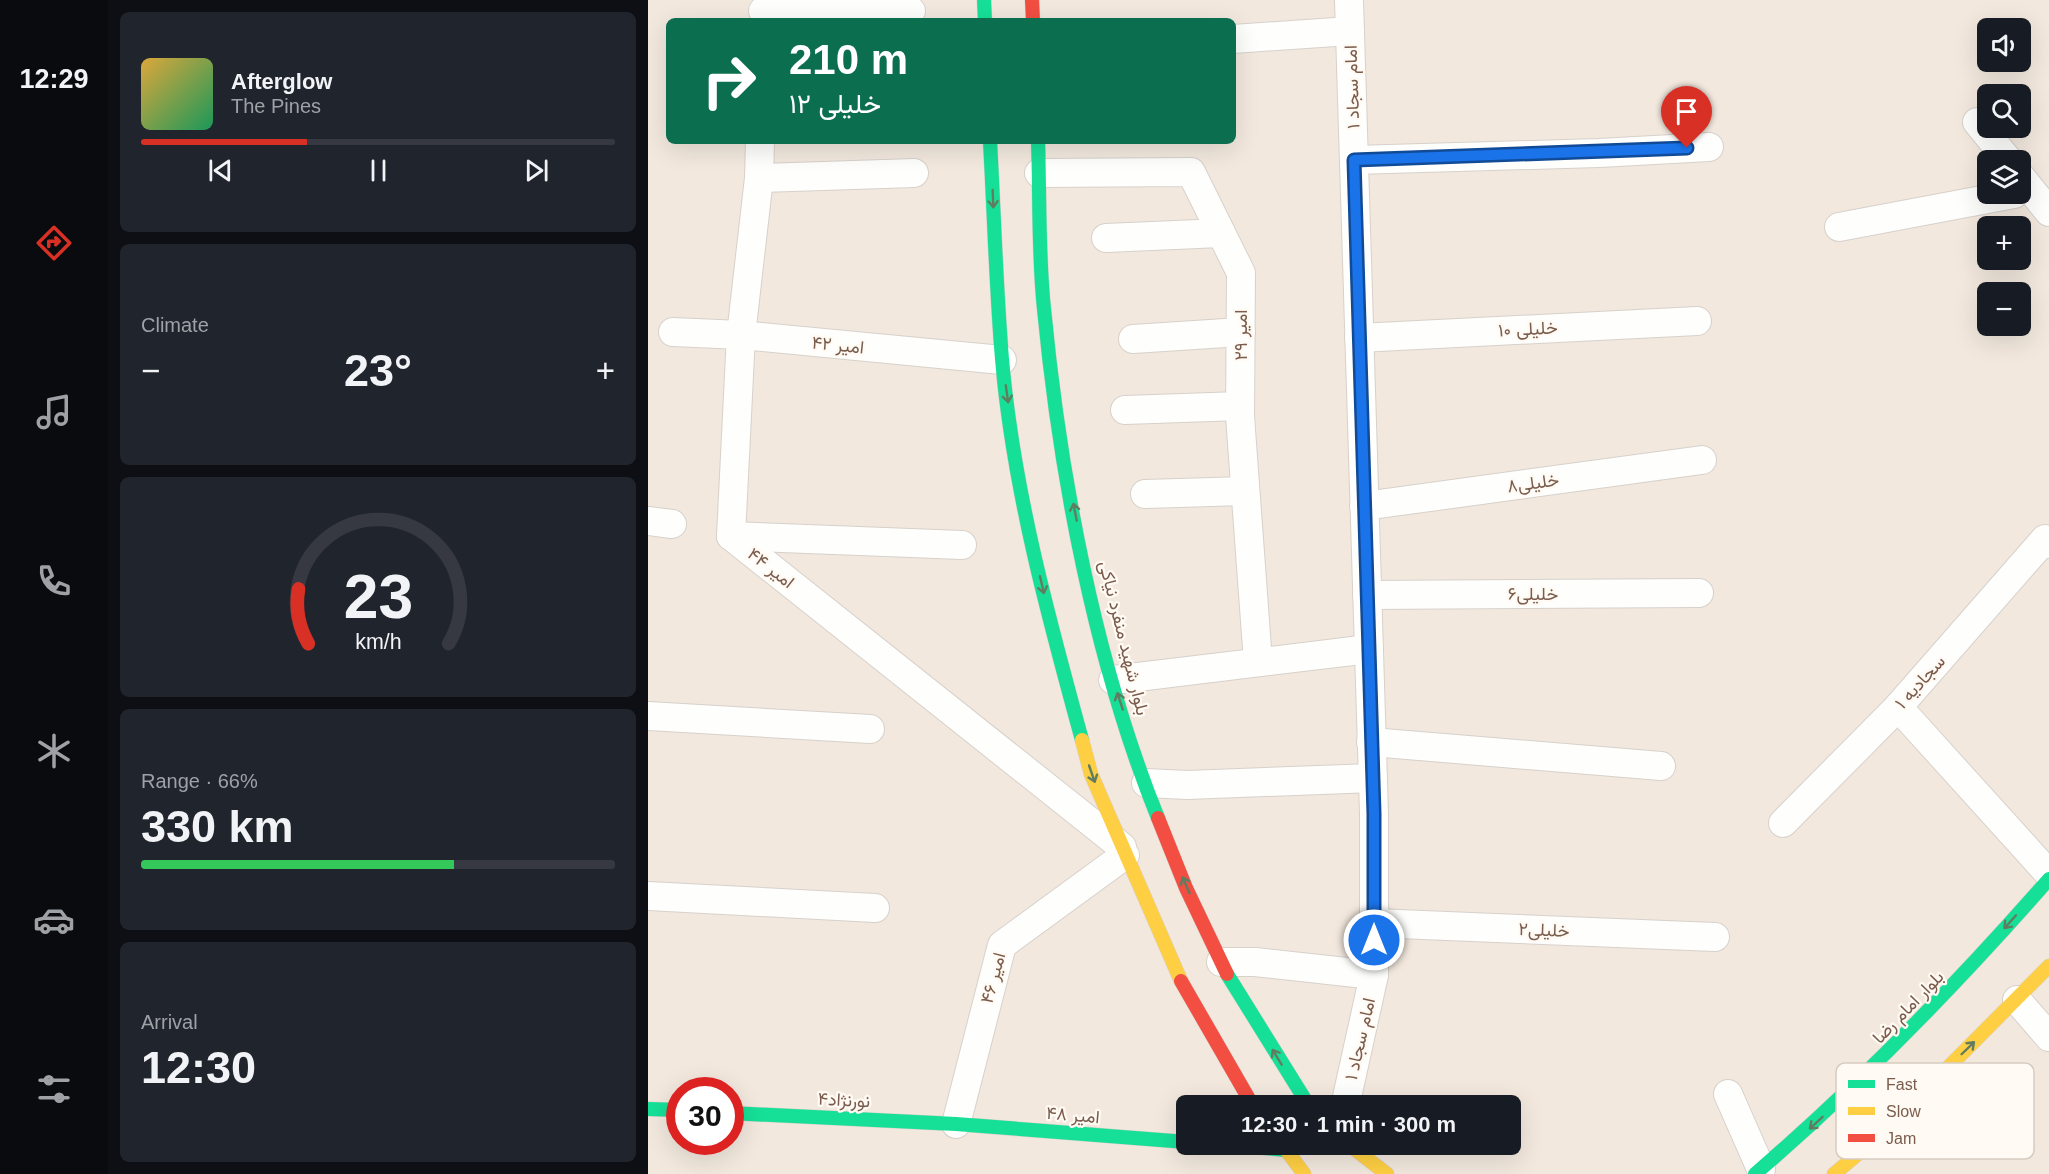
<!DOCTYPE html>
<html lang="en">
<head>
<meta charset="utf-8">
<style>
  body { margin:0; font-family:Arial,Vazirmatn,sans-serif; background:#20242c; color:#f1f3f6; height:100vh; display:flex; flex-direction:column; font-size:22px; white-space:nowrap }
  * { box-sizing:border-box; margin:0 }
  p { font-size:20px; color:#9ea1a6 }
  .icon { flex:none; width:33px; height:33px; fill:none; stroke:currentColor; stroke-width:2; stroke-linecap:round; stroke-linejoin:round }
  .map { position:relative; flex:1; overflow:hidden }
  .drawer { display:flex; flex-direction:column; gap:12px; padding:12px; background:#0d0f14; width:540px }
  .drawer>* { flex:none }
  .guide { position:absolute; left:18px; top:18px; width:570px; height:126px; border-radius:9px; box-shadow:0 6px 24px #0002; background:#0b6e4f; color:#fff; overflow:hidden }
  .controls { position:absolute; left:1329px; top:18px; display:grid; gap:12px }
  .controls a { display:grid; place-items:center; width:54px; height:54px; border-radius:9px; background:#171b24; box-shadow:0 6px 24px #0002; font-size:30px }
  .speed { position:absolute; left:18px; top:1077px; display:flex; gap:12px; font-size:30px; font-weight:700; text-align:center }
  .speed>* { display:grid; place-content:center; width:78px; height:78px; border-radius:50%; background:#171b24; box-shadow:0 6px 24px #0002; line-height:1 }
  .speed .limit { border:9px solid #d22; background:#fff; color:#111 }
  .pin { position:absolute; display:grid; place-items:center; width:51px; height:51px; color:#fff; margin:-62px -26px; border-radius:50% 50% 50% 0; rotate:-45deg; box-shadow:0 0 6px #0007 }
  .pin .icon { rotate:45deg }
  .me { position:absolute; width:66px; margin:-33px; rotate:0deg; stroke-linejoin:round; filter:drop-shadow(0 0 4px #0008) }
  .turn { display:flex; align-items:center; gap:21px; height:126px; padding:0 24px; font-size:27px }
  .turn .icon { width:78px; height:78px; stroke-width:2.5 }
  .turn b { display:block; font-size:42px; line-height:51px }
  .big { font-size:45px; font-weight:600; line-height:1.1 }
  .drawer .tile { flex:1; display:flex; flex-direction:column; justify-content:center; gap:9px; min-width:0; padding:0 21px; border-radius:9px; background:#20242c }
  .drawer .dial { align-items:center; gap:0 }
  .dial svg { height:156px; overflow:visible; fill:none; stroke:#363941; stroke-width:7; stroke-linecap:round; text-anchor:middle }
  .dial text { fill:#f1f3f6; stroke:none }
  .song { display:flex; align-items:center; gap:18px }
  .cover { width:72px; height:72px; border-radius:9px; background:linear-gradient(135deg,hsl(40 70% 55%),hsl(150 70% 35%)) }
  .played { height:6px; border-radius:3px; background:linear-gradient(90deg,#d93025 35%,#363941 35%) }
  .keys { display:flex; justify-content:space-around; direction:ltr }
  .heat { display:flex; justify-content:space-between; align-items:center; font-size:33px; direction:ltr }
  .charge { height:9px; border-radius:4px; background:linear-gradient(90deg,#34c759 66%,#363941 0) }
  .trip { position:absolute; left:528px; top:1095px; width:345px; height:60px; border-radius:9px; background:#171b24; box-shadow:0 6px 24px #0002; font-weight:600; line-height:60px; text-align:center }
  main { display:flex; flex:1; min-height:0 }
  .dock { display:flex; flex-direction:column; width:108px; justify-content:space-around; align-items:center; background:#090b0e; color:#9ea1a6 }
  .dock .icon { width:42px; height:42px }
  .dock .on { color:#d93025 }
  .dock b { font-size:27px; color:#f1f3f6 }
  .map>svg:first-child { display:block }
  .residential { fill:#f2e8de; fill-rule:evenodd }
  .lines { fill:none; stroke-linecap:round; stroke-linejoin:round }
  .street-casing { stroke:#d7d1cb; stroke-width:30 }
  .fast-casing { stroke:#d9d2cb; stroke-width:15 }
  .slow-casing { stroke:#d9d2cb; stroke-width:15 }
  .jam-casing { stroke:#d9d2cb; stroke-width:15 }
  .street { stroke:#fefefd; stroke-width:28 }
  .fast { stroke:#16e098; stroke-width:14 }
  .slow { stroke:#ffcf43; stroke-width:14 }
  .jam { stroke:#f24e42; stroke-width:14 }
  .oneway { stroke:#617d60 }
  .route-casing { stroke:#114b97; stroke-width:15 }
  .route { stroke:#1a73e8; stroke-width:10 }
  .labels { text-anchor:middle; dominant-baseline:central; stroke-width:4.5; stroke-linejoin:round; paint-order:stroke }
  .street-label { font-size:18px; fill:#7a5c4d; stroke:#fffaf3 }
  .key { fill:#fffaf3; stroke:#d7cbc1; stroke-width:1.5 }
  .key-label { font-size:16px; fill:#7a5c4d }
</style>
</head>
<body>
<main>
<nav class="dock">
<b>12:29</b>
<svg class="icon on" aria-label="directions" viewBox="0 0 24 24"><path d="M12 3l9 9-9 9-9-9zM9 14v-3h6M13 9l2 2-2 2"/></svg>
<svg class="icon" aria-label="music" viewBox="0 0 24 24"><path d="M9 18V5l10-2v13"/><circle cx="6" cy="18" r="3"/><circle cx="16" cy="16" r="3"/></svg>
<svg class="icon" aria-label="phone" viewBox="0 0 24 24"><path d="M5 4h4l2 5-3 2q2 4 5 5l2-3 5 2v4C11 20 4 13 5 4z"/></svg>
<svg class="icon" aria-label="climate" viewBox="0 0 24 24"><path d="M12 3v18M4 7l16 10M4 17L20 7"/></svg>
<svg class="icon" aria-label="car" viewBox="0 0 24 24"><path d="M5 17H2v-5l4-1 3-4h7l3 4 3 1v5h-3M9 17h6M6 11h13"/><circle cx="7" cy="17" r="2"/><circle cx="17" cy="17" r="2"/></svg>
<svg class="icon" aria-label="filters" viewBox="0 0 24 24"><path d="M4 7h16M4 17h16"/><circle cx="9" cy="7" r="2"/><circle cx="15" cy="17" r="2"/></svg>
</nav>
<section class="drawer">
<div class="tile">
<div class="song"><i class="cover"></i><div><b>Afterglow</b><p>The Pines</p></div></div>
<div class="played"></div>
<div class="keys"><svg class="icon" aria-label="previous" viewBox="0 0 24 24"><path d="M18 5L8 12l10 7zM5 5v14"/></svg><svg class="icon" aria-label="pause" viewBox="0 0 24 24"><path d="M8 5v14M16 5v14"/></svg><svg class="icon" aria-label="next" viewBox="0 0 24 24"><path d="M6 5l10 7-10 7zM19 5v14"/></svg></div>
</div>
<div class="tile"><p>Climate</p>
<div class="heat"><a>−</a><b class="big">23°</b><a>+</a></div>
</div>
<div class="tile dial"><svg viewBox="0 0 100 80">
<path d="M14 69A42 42 0 1 1 86 69"/>
<path d="M14 69A42 42 0 0 1 9 41" stroke="#d93025"/>
<text x="50" y="56" font-size="32" font-weight="700">23</text>
<text x="50" y="72" font-size="11">km/h</text>
</svg></div>
<div class="tile"><p>Range · 66%</p><b class="big">330 km</b><div class="charge"></div></div>
<div class="tile"><p>Arrival</p><b class="big">12:30</b></div>
</section>
<div class="map">
<svg width="1401" height="1174" viewBox="0 0 1401 1174">
  <rect width="100%" height="100%" fill="#f9f5f0"/>
  <!-- residential -->
  <path class="residential" d="M0 0H1401V1174H0ZM21 21H585V141H21ZM1340 28H1372V62H1340ZM1340 94H1372V128H1340ZM1340 160H1372V194H1340ZM1340 226H1372V260H1340ZM1340 292H1372V326H1340ZM32 1090H82V1142H32ZM538 1106H862V1144H538Z"/>
  <g class="lines">
    <defs>
      <g id="street">
        <polyline points="115,11 263,11"/>
        <polyline points="585,39 702,31"/>
        <polyline points="1329,122 1360,160"/>
        <polyline points="706,160 951,153 1061,147"/>
        <polyline points="391,173 543,172 593,273 592,416 610,662"/>
        <polyline points="1372,176 1401,212"/>
        <polyline points="111,178 266,173"/>
        <polyline points="1191,227 1366,194"/>
        <polyline points="458,238 573,233"/>
        <polyline points="25,332 93,335 354,360"/>
        <polyline points="711,338 1049,321"/>
        <polyline points="485,339 593,332"/>
        <polyline points="477,410 592,406"/>
        <polyline points="497,494 597,491"/>
        <polyline points="716,506 1054,460"/>
        <polyline points="0,521 24,524"/>
        <polyline points="83,536 474,847"/>
        <polyline points="83,536 93,335 111,178 112,141"/>
        <polyline points="83,536 314,545"/>
        <polyline points="719,595 1051,593"/>
        <polyline points="465,680 721,649"/>
        <polyline points="1250,707 1401,874"/>
        <polyline points="0,716 222,729"/>
        <polyline points="723,742 1013,766"/>
        <polyline points="498,783 539,785 725,778"/>
        <polyline points="1135,823 1250,707 1397,539 1401,544"/>
        <polyline points="0,896 227,908"/>
        <polyline points="726,923 1067,937"/>
        <polyline points="573,962 607,962 726,975"/>
        <polyline points="1369,1000 1401,1037"/>
        <polyline points="1080,1094 1113,1169"/>
        <polyline points="697,1106 726,975 726,814 701,0"/>
        <polyline points="308,1124 354,945 477,855"/>
      </g>
      <g id="fast">
        <polyline points="336,0 337,21"/>
        <path d="M342 141C346 213 348 286 354 359 365 488 400 616 434 740"/>
        <path d="M390 141C392 197 390 253 396 309 412 476 447 662 510 818"/>
        <polyline points="579,974 661,1106"/>
        <polyline points="0,1109 32,1110"/>
        <polyline points="82,1113 308,1124 538,1142"/>
        <polyline points="573,1144 638,1150"/>
        <path d="M1107 1174C1213 1083 1309 984 1401 879"/>
      </g>
      <g id="slow">
        <polyline points="434,740 443,774 533,981"/>
        <polyline points="634,1144 656,1174"/>
        <polyline points="700,1144 739,1174"/>
        <polyline points="1186,1174 1236,1132 1401,966"/>
      </g>
      <g id="jam">
        <polyline points="384,0 385,21"/>
        <polyline points="510,818 538,888 579,974"/>
        <polyline points="533,981 605,1106"/>
      </g>
    </defs>
    <!-- street casing -->
    <use href="#street" class="street-casing"/>
    <!-- fast casing -->
    <use href="#fast" class="fast-casing"/>
    <!-- slow casing -->
    <use href="#slow" class="slow-casing"/>
    <!-- jam casing -->
    <use href="#jam" class="jam-casing"/>
    <!-- street -->
    <use href="#street" class="street"/>
    <!-- fast -->
    <use href="#fast" class="fast"/>
    <!-- slow -->
    <use href="#slow" class="slow"/>
    <!-- jam -->
    <use href="#jam" class="jam"/>
  </g>
  <!-- one-way arrows -->
  <defs><path id="oneway-shaft" d="M-6 0H5M1.5-3L5.5 0L1.5 3" fill="none" stroke-width="1.6" stroke-linecap="round" stroke-linejoin="round" transform="scale(1.5)"/></defs>
  <g class="oneway">
    <use href="#oneway-shaft" transform="translate(345 199) rotate(88)"/>
    <use href="#oneway-shaft" transform="translate(359 394) rotate(82)"/>
    <use href="#oneway-shaft" transform="translate(427 512) rotate(-101)"/>
    <use href="#oneway-shaft" transform="translate(394 585) rotate(77)"/>
    <use href="#oneway-shaft" transform="translate(472 701) rotate(-108)"/>
    <use href="#oneway-shaft" transform="translate(444 774) rotate(71)"/>
    <use href="#oneway-shaft" transform="translate(538 885) rotate(-114)"/>
    <use href="#oneway-shaft" transform="translate(1362 922) rotate(132)"/>
    <use href="#oneway-shaft" transform="translate(1320 1048) rotate(-44)"/>
    <use href="#oneway-shaft" transform="translate(629 1057) rotate(-121)"/>
    <use href="#oneway-shaft" transform="translate(1168 1123) rotate(137)"/>
  </g>
  <g class="lines">
    <defs>
      <polyline id="route" points="726,940 726,814 706,160 1039,148"/>
    </defs>
    <!-- route casing -->
    <use href="#route" class="route-casing"/>
    <!-- route -->
    <use href="#route" class="route"/>
  </g>
  <g class="labels">
    <!-- street labels -->
    <g class="street-label">
      <text transform="translate(704 87) rotate(-92)">امام سجاد ۱</text>
      <text transform="translate(880 329) rotate(-3)">خلیلی ۱۰</text>
      <text transform="translate(593 335) rotate(-90)">امیر ۲۹</text>
      <text transform="translate(190 345) rotate(6)">امیر ۴۲</text>
      <text transform="translate(885 483) rotate(-8)">خلیلی۸</text>
      <text transform="translate(123 568) rotate(38)">امیر ۴۴</text>
      <text x="885" y="594">خلیلی۶</text>
      <text transform="translate(476 638) rotate(76)">بلوار شهید منفرد نیاکی</text>
      <text transform="translate(1272 682) rotate(-48)">سجادیه ۱</text>
      <text transform="translate(896 930) rotate(2)">خلیلی۲</text>
      <text transform="translate(345 978) rotate(-75)">امیر ۴۶</text>
      <text transform="translate(1260 1007) rotate(-46)">بلوار امام رضا</text>
      <text transform="translate(712 1039) rotate(-77)">امام سجاد ۱</text>
      <text transform="translate(196 1100) rotate(3)">نورنژاد۴</text>
      <text transform="translate(425 1115) rotate(5)">امیر ۴۸</text>
    </g>
  </g>
  <!-- legend -->
  <rect x="1188" y="1063" width="198" height="96" rx="9" class="key"/>
  <rect x="1200" y="1080" width="27" height="8" fill="#16e098"/>
  <rect x="1200" y="1107" width="27" height="8" fill="#ffcf43"/>
  <rect x="1200" y="1134" width="27" height="8" fill="#f24e42"/>
  <g class="key-label">
    <text x="1238" y="1090">Fast</text>
    <text x="1238" y="1117">Slow</text>
    <text x="1238" y="1144">Jam</text>
  </g>
</svg>
<div class="controls">
<a><svg class="icon" aria-label="sound" viewBox="0 0 24 24"><path d="M4 9h4l5-4v14l-5-4H4zM17 9q2 3 0 6"/></svg></a>
<a><svg class="icon" aria-label="search" viewBox="0 0 24 24"><circle cx="10" cy="10" r="6"/><path d="M15 15l6 6"/></svg></a>
<a><svg class="icon" aria-label="layers" viewBox="0 0 24 24"><path d="M12 4l9 5-9 5-9-5zM3 14l9 5 9-5"/></svg></a>
<a>+</a>
<a>−</a>
</div>
<div class="speed"><div class="limit">30</div></div>
<div class="pin" style="left:1039px;top:148px;background:#d93025"><svg class="icon" aria-label="arrive" viewBox="0 0 24 24"><path d="M6 21V4h12l-3 4 3 4H6"/></svg></div>
<svg class="me" style="left:726px;top:940px" viewBox="-20 -20 40 40"><circle r="17" fill="#1a73e8" stroke="#fff" stroke-width="3"/><path d="M0-11L8 9 0 5-8 9z" fill="#fff"/></svg>
<div class="trip">12:30 · 1 min · 300 m</div>
<div class="guide">
<div class="turn"><svg class="icon" aria-label="right" viewBox="0 0 24 24"><path d="M7 20v-9h11M14 6l5 5-5 5"/></svg><div><b>210 m</b>خلیلی ۱۲</div></div>
</div>
</div>
</main>
</body>
</html>
